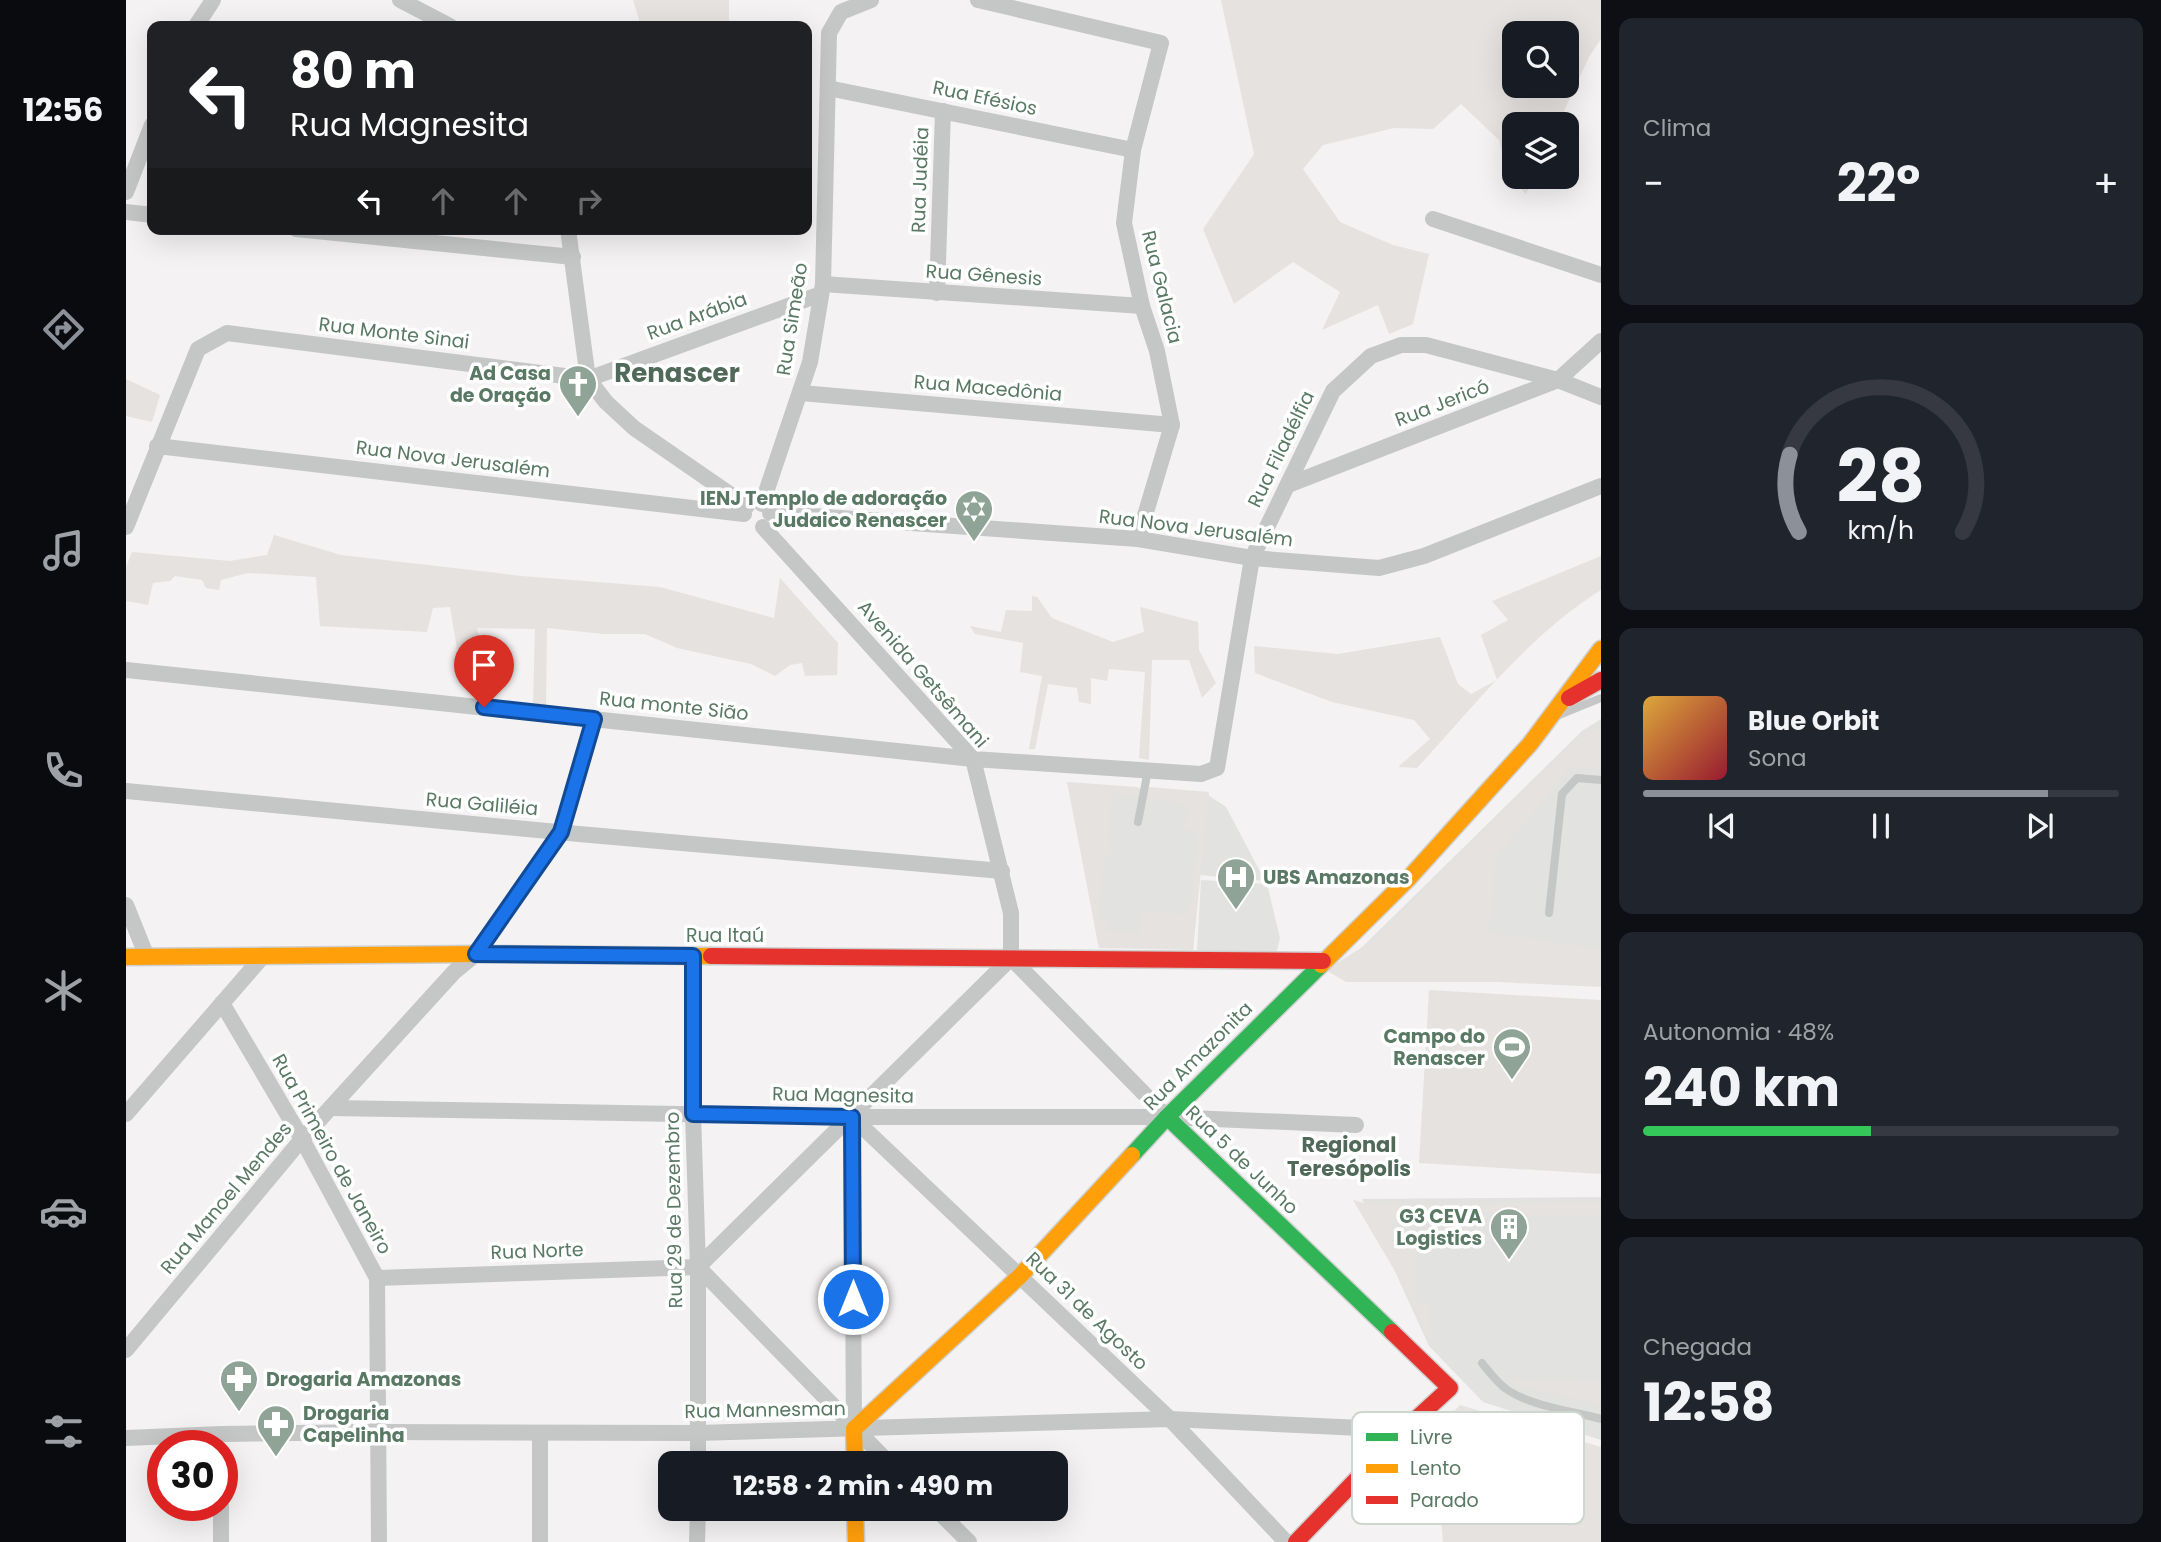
<!DOCTYPE html>
<html lang="pt">
<head>
<meta charset="utf-8">
<style>
  body { margin:0; font-family:Poppins,sans-serif; background:#20242c; color:#f1f3f6; height:100vh; display:flex; flex-direction:column; font-size:26px; white-space:nowrap }
  * { box-sizing:border-box; margin:0 }
  p { font-size:23px; color:#9ea1a6 }
  .icon { flex:none; width:38px; height:38px; fill:none; stroke:currentColor; stroke-width:2; stroke-linecap:round; stroke-linejoin:round }
  .map { position:relative; flex:1; overflow:hidden }
  .details { display:flex; flex-direction:column; gap:18px; padding:18px; background:#0d0f14; width:560px }
  .details>* { flex:none }
  .top-card { position:absolute; left:21px; top:21px; width:665px; height:214px; border-radius:14px; box-shadow:0 7px 28px #0002; background:#202124; color:#fff; overflow:hidden }
  .buttons { position:absolute; left:1376px; top:21px; display:grid; gap:14px }
  .buttons a { display:grid; place-items:center; width:77px; height:77px; border-radius:14px; background:#171b24; box-shadow:0 7px 28px #0002; font-size:35px }
  .speed { position:absolute; left:21px; top:1430px; display:flex; gap:14px; font-size:35px; font-weight:700; text-align:center }
  .speed>* { display:grid; place-content:center; width:91px; height:91px; border-radius:50%; background:#171b24; box-shadow:0 7px 28px #0002; line-height:1 }
  .speed .limit { border:10px solid #d22; background:#fff; color:#111 }
  .pin { position:absolute; display:grid; place-items:center; width:60px; height:60px; color:#fff; margin:-72px -30px; border-radius:50% 50% 50% 0; rotate:-45deg; box-shadow:0 0 7px #0007 }
  .pin .icon { rotate:45deg }
  .me { position:absolute; width:77px; margin:-38px; rotate:0deg; stroke-linejoin:round; filter:drop-shadow(0 0 5px #0008) }
  .turn { display:flex; align-items:center; gap:24px; height:147px; padding:0 28px; font-size:32px }
  .turn .icon { width:91px; height:91px; stroke-width:2.5 }
  .turn b { display:block; font-size:49px; line-height:60px }
  .lanes { display:flex; align-items:center; height:66px; padding:0 28px; background:#0003; justify-content:center; gap:35px; direction:ltr }
  .lanes .off { opacity:.35 }
  .big { font-size:52px; font-weight:700; line-height:1.1 }
  .details .tile { flex:1; display:flex; flex-direction:column; justify-content:center; gap:10px; min-width:0; padding:0 24px; border-radius:14px; background:#20242c }
  .details .dial { align-items:center; gap:0 }
  .dial svg { height:182px; overflow:visible; fill:none; stroke:#363941; stroke-width:7; stroke-linecap:round; text-anchor:middle }
  .dial text { fill:#f1f3f6; stroke:none }
  .song { display:flex; align-items:center; gap:21px }
  .cover { width:84px; height:84px; border-radius:10px; background:linear-gradient(135deg,hsl(40 70% 55%),hsl(350 70% 35%)) }
  .played { height:7px; border-radius:4px; background:linear-gradient(90deg,#8c9099 85%,#363941 85%) }
  .keys { display:flex; justify-content:space-around; direction:ltr }
  .heat { display:flex; justify-content:space-between; align-items:center; font-size:38px; direction:ltr }
  .charge { height:10px; border-radius:5px; background:linear-gradient(90deg,#34c759 48%,#363941 0) }
  .trip { position:absolute; left:532px; top:1451px; width:410px; height:70px; border-radius:14px; background:#171b24; box-shadow:0 7px 28px #0002; font-weight:700; line-height:70px; text-align:center }
  main { display:flex; flex:1; min-height:0 }
  .menu { display:flex; flex-direction:column; width:126px; justify-content:space-around; align-items:center; background:#090b0e; color:#9ea1a6 }
  .menu .icon { width:49px; height:49px }
  .menu .active { color:#8c9099 }
  .menu b { font-size:32px; color:#f1f3f6 }
  .map>svg:first-child { display:block }
  .built { fill:#e2e2e1 }
  .green { fill:#e6e2df; fill-rule:evenodd }
  .lines { fill:none; stroke-linecap:round; stroke-linejoin:round }
  .fast-casing { stroke:#cecfce; stroke-width:19 }
  .slow-casing { stroke:#cecfce; stroke-width:19 }
  .jam-casing { stroke:#cecfce; stroke-width:19 }
  .lane { stroke:#c4c7c5; stroke-width:8 }
  .street { stroke:#c4c7c5; stroke-width:16 }
  .fast { stroke:#30b455; stroke-width:16 }
  .slow { stroke:#ff9f0a; stroke-width:16 }
  .jam { stroke:#e5322d; stroke-width:16 }
  .route-casing { stroke:#114b97; stroke-width:18 }
  .route { stroke:#1a73e8; stroke-width:12 }
  .labels { text-anchor:middle; dominant-baseline:central; stroke-width:7; stroke-linejoin:round; paint-order:stroke }
  .street-label { font-size:19px; fill:#597964; stroke:#fff }
  .poi-label { font-size:19px; font-weight:bold; fill:#597964; stroke:#fff; text-anchor:end }
  .neighbourhood-label { font-size:21px; font-weight:bold; fill:#506958; stroke:#fff }
  .district-label { font-size:26px; font-weight:bold; fill:#506958; stroke:#fff }
  .key { fill:#fff; stroke:#cdd7d0; stroke-width:2 }
  .key-label { font-size:19px; fill:#597964 }
</style>
</head>
<body>
<main>
<nav class="menu">
<b>12:56</b>
<svg class="icon active" aria-label="directions" viewBox="0 0 24 24"><path d="M12 3l9 9-9 9-9-9zM9 14v-3h6M13 9l2 2-2 2"/></svg>
<svg class="icon" aria-label="music" viewBox="0 0 24 24"><path d="M9 18V5l10-2v13"/><circle cx="6" cy="18" r="3"/><circle cx="16" cy="16" r="3"/></svg>
<svg class="icon" aria-label="phone" viewBox="0 0 24 24"><path d="M5 4h4l2 5-3 2q2 4 5 5l2-3 5 2v4C11 20 4 13 5 4z"/></svg>
<svg class="icon" aria-label="climate" viewBox="0 0 24 24"><path d="M12 3v18M4 7l16 10M4 17L20 7"/></svg>
<svg class="icon" aria-label="car" viewBox="0 0 24 24"><path d="M5 17H2v-5l4-1 3-4h7l3 4 3 1v5h-3M9 17h6M6 11h13"/><circle cx="7" cy="17" r="2"/><circle cx="17" cy="17" r="2"/></svg>
<svg class="icon" aria-label="filters" viewBox="0 0 24 24"><path d="M4 7h16M4 17h16"/><circle cx="9" cy="7" r="2"/><circle cx="15" cy="17" r="2"/></svg>
</nav>
<div class="map">
<svg width="1475" height="1542" viewBox="0 0 1475 1542">
  <rect width="100%" height="100%" fill="#f4f2f2"/>
  <!-- built -->
  <g class="built">
    <polygon points="1475,719 1475,967 1220,963 1456,731"/>
    <polygon points="943,783 1079,793 1100,807 1139,881 1073,875 1067,949 972,944"/>
    <polygon points="1075,880 1141,884 1154,938 1150,954 1071,950"/>
    <polygon points="1475,1197 1475,1440 1357,1402 1303,1346 1236,1199"/>
  </g>
  <!-- green -->
  <g class="green">
    <polygon points="507,0 603,0 603,26 515,26"/>
    <path d="M1095 0H1475V39L1463 57 1432 124H1388V177H1408L1400 194 1382 175 1373 140 1335 104 1307 129 1268 128 1197 145 1177 169 1214 222 1267 245 1303 254 1287 324 1263 334 1252 305 1196 330 1214 292 1167 262 1108 304 1077 229 1128 154ZM1440 33V86H1388V33Z"/>
    <polygon points="0,379 34,395 26,422 0,416"/>
    <polygon points="148,535 215,555 396,576 534,587 648,618 654,578 712,643 711,675 679,676 676,663 664,665 649,676 625,664 551,648 519,634 477,634 421,628 420,706 407,703 409,629 351,628 355,649 331,649 324,607 307,608 301,632 194,626 190,577 122,573 95,580 93,590 80,588 76,580 49,576 44,581 27,583 22,605 0,601 0,567 6,552 104,561 141,555"/>
    <path d="M1475 556V590C1403 635 1348 706 1291 768L1272 767 1304 739 1288 720 1206 702 1129 673 1128 646 1212 654 1314 637 1332 684 1345 694 1371 680 1355 635 1382 620 1366 601Z"/>
    <polygon points="906,596 911,597 926,618 987,642 1018,632 1014,607 1072,622 1073,650 1090,683 1076,698 1063,660 1026,660 1023,760 1013,758 1019,672 983,669 981,681 965,678 965,704 953,702 951,688 922,684 909,749 903,749 916,676 894,672 897,643 849,634 844,626 875,632 880,610 906,611"/>
    <polygon points="1475,727 1475,769 1445,766 1371,856 1362,932 1475,950 1475,987 1371,982 1220,982 1200,970 1249,939 1456,737"/>
    <polygon points="941,782 1012,787 1011,796 986,794 982,842 986,847 985,856 978,854 973,920 981,922 980,931 1014,934 1015,911 1063,915 1072,832 1058,828 1063,804 1022,799 1023,787 1083,792 1067,950 973,948"/>
    <polygon points="1303,990 1475,1000 1475,1174 1293,1163"/>
    <polygon points="1227,1200 1245,1205 1475,1202 1475,1217 1288,1211 1287,1218 1266,1219 1264,1228 1276,1237 1290,1234 1289,1302 1303,1303 1303,1328 1311,1342 1301,1339 1289,1305"/>
    <polygon points="1387,1380 1475,1382 1475,1404 1389,1385"/>
    <polygon points="1334,1405 1475,1447 1475,1542 1317,1542 1313,1495 1334,1468 1316,1434 1306,1435"/>
  </g>
  <g class="lines">
    <defs>
      <g id="fast">
        <polyline points="1041,1117 1266,1332"/>
        <polyline points="1006,1155 1041,1117 1195,965"/>
      </g>
      <g id="slow">
        <polyline points="0,957 350,954 585,956"/>
        <polyline points="1195,965 1283,878 1404,744 1475,649"/>
        <polyline points="729,1463 728,1429 894,1276 1006,1155"/>
        <polyline points="729,1508 730,1542"/>
      </g>
      <g id="jam">
        <polyline points="1443,698 1475,680"/>
        <polyline points="585,956 1197,961"/>
        <polyline points="1170,1542 1278,1430 1324,1388 1266,1332"/>
      </g>
    </defs>
    <!-- fast casing -->
    <use href="#fast" class="fast-casing"/>
    <!-- slow casing -->
    <use href="#slow" class="slow-casing"/>
    <!-- jam casing -->
    <use href="#jam" class="jam-casing"/>
    <!-- lane -->
    <g class="lane">
      <polyline points="1433,715 1475,698"/>
      <polyline points="1012,822 1022,770"/>
      <polyline points="1423,913 1436,794 1451,778 1475,780"/>
      <path d="M1356 1363C1364 1373 1372 1384 1383 1391 1409 1407 1446 1411 1475 1419"/>
    </g>
    <!-- street -->
    <g class="street">
      <polyline points="274,0 324,26"/>
      <polyline points="852,0 1035,43 1007,150 998,223 1016,306 1031,351 1046,425 1012,539"/>
      <polyline points="70,26 87,0"/>
      <polyline points="702,88 1007,150"/>
      <polyline points="0,192 26,125"/>
      <polyline points="0,212 26,215"/>
      <polyline points="1307,219 1475,275"/>
      <polyline points="170,229 447,257"/>
      <polyline points="442,229 462,379 480,402 508,428 621,506"/>
      <polyline points="697,284 1016,306"/>
      <polyline points="811,293 817,111"/>
      <polyline points="675,393 1046,425"/>
      <polyline points="31,446 618,514"/>
      <polyline points="1162,485 1432,380 1475,341"/>
      <polyline points="636,504 684,362 697,284 703,33 715,12 745,0"/>
      <polyline points="644,513 1012,539 1126,558 1253,568 1298,556 1475,486"/>
      <polyline points="0,527 72,349 101,333 462,379 695,294"/>
      <polyline points="637,527 847,759 885,913 885,958"/>
      <polyline points="0,670 847,759 1075,774 1091,768 1126,558 1207,391 1245,356 1275,345 1300,345 1432,380 1475,397"/>
      <polyline points="0,791 453,834 876,871"/>
      <polyline points="0,905 21,957"/>
      <polyline points="567,956 567,1114 572,1267 572,1463"/>
      <polyline points="885,958 1041,1117"/>
      <polyline points="96,1003 176,1139 251,1278 253,1542"/>
      <polyline points="205,1108 726,1117 1041,1117 1230,1125"/>
      <polyline points="0,1114 138,955"/>
      <polyline points="726,1117 1044,1419 1160,1542"/>
      <polyline points="726,1117 728,1429"/>
      <polyline points="572,1267 885,958"/>
      <polyline points="572,1267 763,1463"/>
      <polyline points="251,1278 572,1267"/>
      <polyline points="0,1350 176,1139 328,972 350,954 435,833 468,719"/>
      <polyline points="414,1434 414,1542"/>
      <polyline points="0,1438 96,1434 253,1432 572,1433 1044,1419 1278,1430"/>
      <polyline points="809,1508 843,1542"/>
      <polyline points="95,1542 95,1505"/>
      <polyline points="571,1542 572,1508"/>
    </g>
    <!-- fast -->
    <use href="#fast" class="fast"/>
    <!-- slow -->
    <use href="#slow" class="slow"/>
    <!-- jam -->
    <use href="#jam" class="jam"/>
  </g>
  <g class="lines">
    <defs>
      <polyline id="route" points="358,707 468,719 435,832 350,954 567,956 567,1114 726,1117 727,1299"/>
    </defs>
    <!-- route casing -->
    <use href="#route" class="route-casing"/>
    <!-- route -->
    <use href="#route" class="route"/>
  </g>
  <!-- icons -->
  <defs>
    <symbol id="church-pin" viewBox="-11 -11 22 30"><path d="M0 17L-7.5 6A9.5 9.5 0 1 1 7.5 6Z" fill="#8fa396" stroke="#fff"/><path d="M-1.2-6h2.4v3.5h3.3v2.4h-3.3V6h-2.4V-.1h-3.3v-2.4h3.3Z" fill="#fff"/></symbol>
    <symbol id="synagogue-pin" viewBox="-11 -11 22 30"><path d="M0 17L-7.5 6A9.5 9.5 0 1 1 7.5 6Z" fill="#8fa396" stroke="#fff"/><path d="M0-6.5L5.6 3.2H-5.6ZM0 6.5L5.6-3.2H-5.6Z" fill="#fff"/></symbol>
    <symbol id="hospital-pin" viewBox="-11 -11 22 30"><path d="M0 17L-7.5 6A9.5 9.5 0 1 1 7.5 6Z" fill="#8fa396" stroke="#fff"/><path d="M-5-5h3v3.5h4V-5h3V5h-3V1.5h-4V5h-3Z" fill="#fff"/></symbol>
    <symbol id="stadium-pin" viewBox="-11 -11 22 30"><path d="M0 17L-7.5 6A9.5 9.5 0 1 1 7.5 6Z" fill="#8fa396" stroke="#fff"/><path d="M0-5a6.5 5 0 1 0 0 10a6.5 5 0 1 0 0-10ZM-3.5-1.8h7v3.6h-7Z" fill="#fff"/></symbol>
    <symbol id="building-pin" viewBox="-11 -11 22 30"><path d="M0 17L-7.5 6A9.5 9.5 0 1 1 7.5 6Z" fill="#8fa396" stroke="#fff"/><path d="M-4-6H4V6H1V3H-1V6H-4ZM-2.5-4.3h1.7v1.8h-1.7ZM.8-4.3h1.7v1.8H.8ZM-2.5-1h1.7V.8h-1.7ZM.8-1h1.7V.8H.8Z" fill="#fff"/></symbol>
    <symbol id="pharmacy-pin" viewBox="-11 -11 22 30"><path d="M0 17L-7.5 6A9.5 9.5 0 1 1 7.5 6Z" fill="#8fa396" stroke="#fff"/><path d="M-2-6h4v4h4v4h-4v4h-4v-4h-4v-4h4Z" fill="#fff"/></symbol>
  </defs>
  <g fill-rule="evenodd">
    <use href="#church-pin" x="430" y="362" width="44" height="60"/>
    <use href="#synagogue-pin" x="826" y="487" width="44" height="60"/>
    <use href="#hospital-pin" x="1088" y="855" width="44" height="60"/>
    <use href="#stadium-pin" x="1364" y="1025" width="44" height="60"/>
    <use href="#building-pin" x="1361" y="1205" width="44" height="60"/>
    <use href="#pharmacy-pin" x="91" y="1357" width="44" height="60"/>
    <use href="#pharmacy-pin" x="128" y="1402" width="44" height="60"/>
  </g>
  <g class="labels">
    <!-- street labels -->
    <g class="street-label">
      <text transform="translate(859 98) rotate(12)">Rua Efésios</text>
      <text transform="translate(794 180) rotate(-88)">Rua Judéia</text>
      <text transform="translate(858 275) rotate(4)">Rua Gênesis</text>
      <text transform="translate(1036 287) rotate(76)">Rua Galacia</text>
      <text transform="translate(571 316) rotate(-20)">Rua Arábia</text>
      <text transform="translate(666 319) rotate(-81)">Rua Simeão</text>
      <text transform="translate(268 333) rotate(7)">Rua Monte Sinai</text>
      <text transform="translate(862 388) rotate(5)">Rua Macedônia</text>
      <text transform="translate(1316 403) rotate(-21)">Rua Jericó</text>
      <text transform="translate(1155 449) rotate(-64)">Rua Filadélfia</text>
      <text transform="translate(327 459) rotate(7)">Rua Nova Jerusalém</text>
      <text transform="translate(1070 528) rotate(7)">Rua Nova Jerusalém</text>
      <text transform="translate(797 674) rotate(49)">Avenida Getsêmani</text>
      <text transform="translate(548 706) rotate(6)">Rua monte Sião</text>
      <text transform="translate(356 804) rotate(5)">Rua Galiléia</text>
      <text x="599" y="935">Rua Itaú</text>
      <text transform="translate(1072 1056) rotate(-45)">Rua Amazonita</text>
      <text transform="translate(717 1095) rotate(1)">Rua Magnesita</text>
      <text transform="translate(206 1154) rotate(61)">Rua Primeiro de Janeiro</text>
      <text transform="translate(1116 1160) rotate(44)">Rua 5 de Junho</text>
      <text transform="translate(100 1198) rotate(-50)">Rua Manoel Mendes</text>
      <text transform="translate(548 1210) rotate(-91)">Rua 29 de Dezembro</text>
      <text transform="translate(411 1251) rotate(-2)">Rua Norte</text>
      <text transform="translate(961 1311) rotate(44)">Rua 31 de Agosto</text>
      <text transform="translate(639 1410) rotate(-1)">Rua Mannesman</text>
    </g>
    <!-- poi labels -->
    <g class="poi-label">
      <text x="425" y="373">Ad Casa<tspan x="425" dy="22">de Oração</tspan></text>
      <text x="821" y="498">IENJ Templo de adoração<tspan x="821" dy="22">Judaico Renascer</tspan></text>
      <text x="1137" y="877" text-anchor="start">UBS Amazonas</text>
      <text x="1359" y="1036">Campo do<tspan x="1359" dy="22">Renascer</tspan></text>
      <text x="1356" y="1216">G3 CEVA<tspan x="1356" dy="22">Logistics</tspan></text>
      <text x="140" y="1379" text-anchor="start">Drogaria Amazonas</text>
      <text x="177" y="1413" text-anchor="start">Drogaria<tspan x="177" dy="22">Capelinha</tspan></text>
    </g>
    <!-- neighbourhood labels -->
    <g class="neighbourhood-label">
      <text x="1223" y="1144">Regional<tspan x="1223" dy="24">Teresópolis</tspan></text>
    </g>
    <!-- district labels -->
    <g class="district-label">
      <text x="551" y="373">Renascer</text>
    </g>
  </g>
  <!-- legend -->
  <rect x="1226" y="1412" width="232" height="112" rx="10" class="key"/>
  <rect x="1240" y="1433" width="32" height="8" fill="#30b455"/>
  <rect x="1240" y="1464" width="32" height="9" fill="#ff9f0a"/>
  <rect x="1240" y="1496" width="32" height="8" fill="#e5322d"/>
  <g class="key-label">
    <text x="1284" y="1444">Livre</text>
    <text x="1284" y="1475">Lento</text>
    <text x="1284" y="1507">Parado</text>
  </g>
</svg>
<div class="buttons">
<a><svg class="icon" aria-label="search" viewBox="0 0 24 24"><circle cx="10" cy="10" r="6"/><path d="M15 15l6 6"/></svg></a>
<a><svg class="icon" aria-label="layers" viewBox="0 0 24 24"><path d="M12 4l9 5-9 5-9-5zM3 14l9 5 9-5"/></svg></a>
</div>
<div class="speed"><div class="limit">30</div></div>
<div class="pin" style="left:358px;top:707px;background:#d93025"><svg class="icon" aria-label="arrive" viewBox="0 0 24 24"><path d="M6 21V4h12l-3 4 3 4H6"/></svg></div>
<svg class="me" style="left:727px;top:1299px" viewBox="-20 -20 40 40"><circle r="17" fill="#1a73e8" stroke="#fff" stroke-width="3"/><path d="M0-11L8 9 0 5-8 9z" fill="#fff"/></svg>
<div class="trip">12:58 · 2 min · 490 m</div>
<div class="top-card">
<div class="turn"><svg class="icon" aria-label="left" viewBox="0 0 24 24"><path d="M17 20v-9H6M10 6l-5 5 5 5"/></svg><div><b>80 m</b>Rua Magnesita</div></div>
<div class="lanes"><svg class="icon" aria-label="left" viewBox="0 0 24 24"><path d="M17 20v-9H6M10 6l-5 5 5 5"/></svg><svg class="icon off" aria-label="ahead" viewBox="0 0 24 24"><path d="M12 20V5M6 11l6-6 6 6"/></svg><svg class="icon off" aria-label="ahead" viewBox="0 0 24 24"><path d="M12 20V5M6 11l6-6 6 6"/></svg><svg class="icon off" aria-label="right" viewBox="0 0 24 24"><path d="M7 20v-9h11M14 6l5 5-5 5"/></svg></div>
</div>
</div>
<section class="details">
<div class="tile"><p>Clima</p>
<div class="heat"><a>−</a><b class="big">22°</b><a>+</a></div>
</div>
<div class="tile dial"><svg viewBox="0 0 100 80">
<path d="M14 69A42 42 0 1 1 86 69"/>
<path d="M14 69A42 42 0 0 1 10 35" stroke="#8c9099"/>
<text x="50" y="56" font-size="32" font-weight="700">28</text>
<text x="50" y="72" font-size="11">km/h</text>
</svg></div>
<div class="tile">
<div class="song"><i class="cover"></i><div><b>Blue Orbit</b><p>Sona</p></div></div>
<div class="played"></div>
<div class="keys"><svg class="icon" aria-label="previous" viewBox="0 0 24 24"><path d="M18 5L8 12l10 7zM5 5v14"/></svg><svg class="icon" aria-label="pause" viewBox="0 0 24 24"><path d="M8 5v14M16 5v14"/></svg><svg class="icon" aria-label="next" viewBox="0 0 24 24"><path d="M6 5l10 7-10 7zM19 5v14"/></svg></div>
</div>
<div class="tile"><p>Autonomia · 48%</p><b class="big">240 km</b><div class="charge"></div></div>
<div class="tile"><p>Chegada</p><b class="big">12:58</b></div>
</section>
</main>
</body>
</html>
